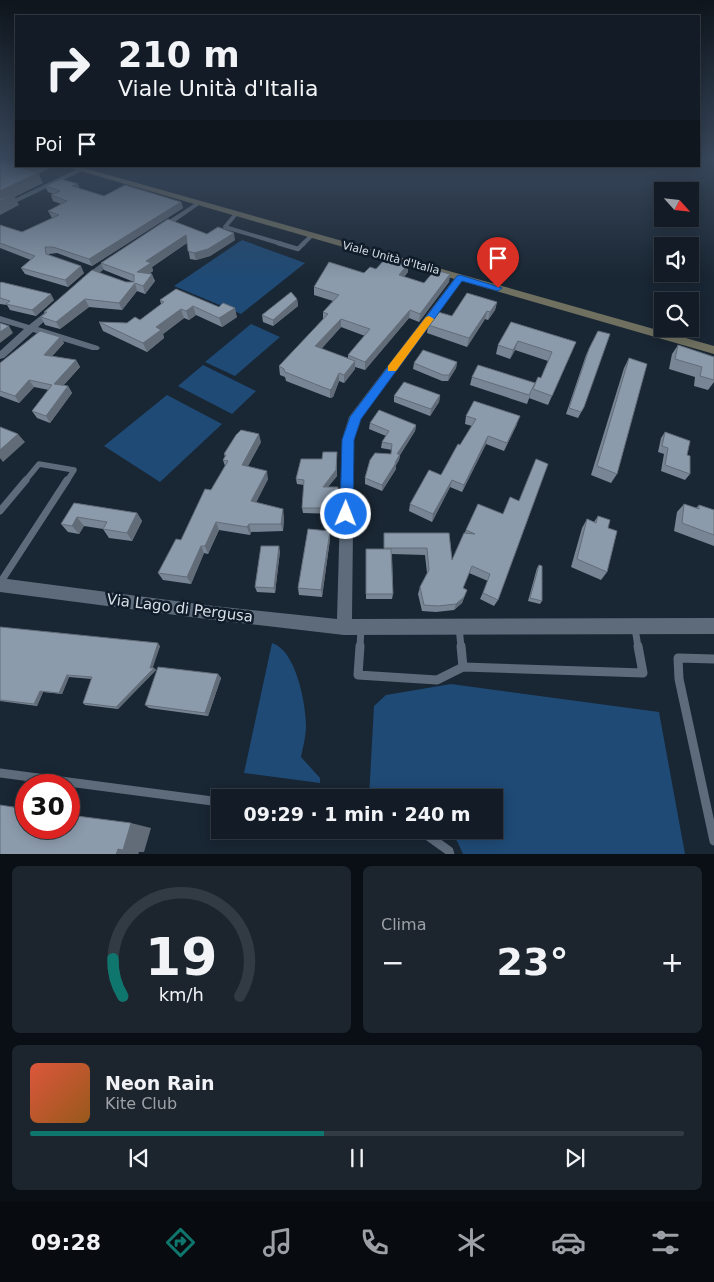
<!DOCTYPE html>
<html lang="it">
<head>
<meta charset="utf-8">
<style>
  body { margin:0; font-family:"DejaVu Sans",sans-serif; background:#1c252e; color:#f1f3f6; height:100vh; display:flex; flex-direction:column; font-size:19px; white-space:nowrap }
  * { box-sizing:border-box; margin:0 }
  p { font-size:16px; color:#9da1a7 }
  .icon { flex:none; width:28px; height:28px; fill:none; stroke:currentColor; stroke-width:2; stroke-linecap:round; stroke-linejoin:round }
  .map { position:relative; height:854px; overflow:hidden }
  .sheet { display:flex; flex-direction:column; gap:12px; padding:12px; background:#0a0f15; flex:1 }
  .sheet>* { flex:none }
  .top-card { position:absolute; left:15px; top:15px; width:685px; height:152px; border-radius:0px; box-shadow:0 2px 12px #0003,0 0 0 1px #323a43; background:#131c26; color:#f1f3f6; overflow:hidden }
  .needle { width:32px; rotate:117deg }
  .tools { position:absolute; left:654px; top:182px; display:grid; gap:10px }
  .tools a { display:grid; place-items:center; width:45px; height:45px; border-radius:0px; background:#131c26; box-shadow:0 2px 12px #0003,0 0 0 1px #323a43; font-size:25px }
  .speed { position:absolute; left:15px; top:774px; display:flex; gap:10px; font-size:25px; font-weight:700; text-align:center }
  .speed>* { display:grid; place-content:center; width:65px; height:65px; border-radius:50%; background:#131c26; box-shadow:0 2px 12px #0003,0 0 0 1px #323a43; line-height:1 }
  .speed .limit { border:8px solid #d22; background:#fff; color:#111 }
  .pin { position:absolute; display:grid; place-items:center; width:42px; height:42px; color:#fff; margin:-51px -21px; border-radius:50% 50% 50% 0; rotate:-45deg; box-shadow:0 0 5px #0007 }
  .pin .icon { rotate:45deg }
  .me { position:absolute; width:55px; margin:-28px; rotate:1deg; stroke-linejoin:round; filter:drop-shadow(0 0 4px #0008) }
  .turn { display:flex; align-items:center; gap:18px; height:105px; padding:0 20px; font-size:22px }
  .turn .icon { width:65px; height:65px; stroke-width:2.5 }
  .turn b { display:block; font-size:35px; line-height:42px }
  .then { display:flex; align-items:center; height:48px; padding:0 20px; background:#0003; gap:10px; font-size:19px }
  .big { font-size:38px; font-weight:700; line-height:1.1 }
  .sheet .widget { flex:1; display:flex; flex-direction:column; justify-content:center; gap:8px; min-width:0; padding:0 18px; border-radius:8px; background:#1c252e }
  .sheet .dial { align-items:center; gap:0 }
  .dial svg { height:130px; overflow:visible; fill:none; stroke:#323a43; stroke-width:7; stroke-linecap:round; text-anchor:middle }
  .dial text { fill:#f1f3f6; stroke:none }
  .song { display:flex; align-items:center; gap:15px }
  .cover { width:60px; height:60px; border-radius:8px; background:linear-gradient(135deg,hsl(10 70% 55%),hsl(30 70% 35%)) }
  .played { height:5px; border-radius:2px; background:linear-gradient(90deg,#0f766e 45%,#323a43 45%) }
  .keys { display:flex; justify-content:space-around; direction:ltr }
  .heat { display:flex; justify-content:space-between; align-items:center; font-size:28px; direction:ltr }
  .sheet .tiles { flex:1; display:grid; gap:12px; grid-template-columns:1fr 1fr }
  .widget:last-child { grid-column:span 2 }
  .trip { position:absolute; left:211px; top:789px; width:292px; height:50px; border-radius:0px; background:#131c26; box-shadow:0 2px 12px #0003,0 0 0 1px #323a43; font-weight:700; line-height:50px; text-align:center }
  .menu { display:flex; height:80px; justify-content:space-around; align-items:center; background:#080b0f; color:#9da1a7 }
  .menu .icon { width:35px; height:35px }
  .menu .current { color:#0f766e }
  .menu b { font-size:22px; color:#f1f3f6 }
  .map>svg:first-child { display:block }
  .green { fill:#1f4a75 }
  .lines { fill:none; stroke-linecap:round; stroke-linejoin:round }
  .lane-far4 { stroke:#5d6b7b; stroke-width:4 }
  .lane-far3 { stroke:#5d6b7b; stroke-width:4.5 }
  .lane-far2 { stroke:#5d6b7b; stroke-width:5.5 }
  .lane-far1 { stroke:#5d6b7b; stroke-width:7 }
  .lane { stroke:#5d6b7b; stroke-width:9 }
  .street { fill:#5d6b7b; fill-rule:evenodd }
  .secondary { fill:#707060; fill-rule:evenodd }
  .wall { fill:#788594; fill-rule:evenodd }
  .shaded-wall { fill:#626c78 }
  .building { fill:#8c9bac; stroke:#626c78 }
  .route { fill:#1a73e8; stroke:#114b97 }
  .slow { fill:#f59e0b }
  .labels { text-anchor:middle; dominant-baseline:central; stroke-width:5; stroke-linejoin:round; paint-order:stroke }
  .far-street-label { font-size:11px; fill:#d7dfe8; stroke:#101c29 }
  .near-street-label { font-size:15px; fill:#d7dfe8; stroke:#101c29 }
</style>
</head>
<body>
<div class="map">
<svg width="714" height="855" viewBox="0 0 714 855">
  <rect width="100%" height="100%" fill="#192633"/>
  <!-- green -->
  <g class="green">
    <polygon points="242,240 305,263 241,314 174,286"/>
    <polygon points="251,324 280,337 235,376 205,362"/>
    <polygon points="203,365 256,391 232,414 178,386"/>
    <polygon points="167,395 222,424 160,482 104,446"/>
    <path d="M272 643C296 650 306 704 306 726 306 736 303 747 301 757L320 778V783L244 773Z"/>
    <polygon points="451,684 659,712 685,854 463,854 457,841 446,830 495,830 495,798 369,797 374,706 386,695"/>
  </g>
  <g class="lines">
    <!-- lane-far4 -->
    <g class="lane-far4">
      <polyline points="0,208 80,170"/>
      <polyline points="235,215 225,227 282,244"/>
      <polyline points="303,244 311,236"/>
    </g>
    <!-- lane-far3 -->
    <polyline class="lane-far3" points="278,243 298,249 304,243"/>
    <!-- lane-far2 -->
    <polyline class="lane-far2" points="25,481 39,464 74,470 67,481"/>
    <!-- lane-far1 -->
    <g class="lane-far1">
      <polyline points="0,511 26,480"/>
      <polyline points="0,583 67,480"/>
      <polyline points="459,627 461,647"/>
      <polyline points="635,628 638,647"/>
      <polyline points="360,647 361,628"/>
    </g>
    <!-- lane -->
    <g class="lane">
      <polyline points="360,646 358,675 437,680 463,667 643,673 638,646"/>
      <polyline points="461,646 463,667"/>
      <polyline points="714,659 678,658 679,679 714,841"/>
      <polyline points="0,773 220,802"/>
      <polyline points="409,830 424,833 449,851 450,855"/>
    </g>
    <!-- street -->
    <g class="street">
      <polygon points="197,202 201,204 199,205 162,231 155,229"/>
      <polygon points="111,256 118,258 88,282 82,282 82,278"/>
      <polygon points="460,274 464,277 360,418 354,440 352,619 714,618 714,634 344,635 214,620 0,592 0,578 214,606 337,619 342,440 349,417 457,275"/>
      <polygon points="53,306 56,307 56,311 38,327 98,346 100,348 98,350 92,350 33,332 4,358 0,359 0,351 24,329 0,322 0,316 29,325"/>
    </g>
    <!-- secondary -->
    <polygon class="secondary" points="63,166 77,166 714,346 714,354"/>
  </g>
  <!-- wall -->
  <g class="wall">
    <polygon points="45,186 80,189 104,196 181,202 183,208 92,266 57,253 49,254 49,255 84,273 68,287 25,274 21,268 31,260 0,248 0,225 22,232 52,218 48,211 61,204 53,201 51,195 53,194 48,192"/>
    <polygon points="207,234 235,240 210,256 196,260 190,259 187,243 152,267 153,271 150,273 155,281 145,294 137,291 122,310 89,307 60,329 45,325 41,317 45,314 44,312 126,282 134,282 104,270 101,263"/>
    <path d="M376 269 408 272 404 277 424 283 450 274 449 282 419 322 409 318 365 370 355 367V369L344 383 339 381 333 397 330 398 286 381 285 377 280 375 279 366 323 320V312L333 301 314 295V287ZM341 327 365 336 348 355V358L321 349Z"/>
    <polygon points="0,283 54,300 36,316 10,310 7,305 0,304"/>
    <polygon points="176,289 237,317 222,327 196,315 189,320 184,318 163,334 164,338 147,352 103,331 99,322 127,323 140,320 161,304 160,300"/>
    <polygon points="297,299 298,306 273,326 263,322 262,315"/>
    <polygon points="497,302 495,310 488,320 485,319 467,347 427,333 428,325 452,316"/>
    <polygon points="511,322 576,342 548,405 529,398 531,393 527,404 470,385 472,377 535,383 541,378 548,361 515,350 510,359 496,354 498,345"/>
    <polygon points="598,331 584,407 578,418 566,414 586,355"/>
    <polygon points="60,337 64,343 52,356 76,360 80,367 63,386 68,386 72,393 50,423 37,418 32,411 49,390 34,387 19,403 0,396 0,363"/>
    <polygon points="678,345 714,357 714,382 708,390 694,386 695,377 669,369 672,354"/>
    <polygon points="629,358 617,474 611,483 591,475 624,368"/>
    <polygon points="457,362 456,368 448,381 442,381 413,369 414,363"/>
    <polygon points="440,395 439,402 430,416 394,402 394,396"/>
    <polygon points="466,416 517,424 504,451 486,444 462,492 450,487 432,522 409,511 410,504 441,475 460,445 472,426 465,424"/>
    <polygon points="370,423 416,425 415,431 400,455 399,460 396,465 396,469 382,491 365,484 365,478 391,454 392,450 381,448 382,442 386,436 369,429"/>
    <polygon points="665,432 687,455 690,474 685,480 661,471 664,454 658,452 661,438"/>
    <polygon points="261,442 248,466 268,479 256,502 284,517 283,531 251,532 250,535 219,530 208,554 204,553 191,584 163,580 158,573 181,540 225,466 223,460 225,457 224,454"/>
    <polygon points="337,458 337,476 328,487 338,487 338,514 303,513 302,508 304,485 297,484 296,479 322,459"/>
    <polygon points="74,503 137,513 142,521 132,541 109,538 103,529 84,526 79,534 68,532 61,524"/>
    <polygon points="478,504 498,600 494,606 480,599 488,581 469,573 463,588 467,590 462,603 454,610 436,612 422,611 418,594 420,587 427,573 425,555 392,554 393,594 392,599 366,599 366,549 384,549 384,533 449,533 452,560"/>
    <polygon points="684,504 696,508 699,505 714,510 714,546 674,531 677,512"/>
    <polygon points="598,516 608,528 607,572 601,580 571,567 582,528 587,519 594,522"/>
    <polygon points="330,531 330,539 322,597 299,595 298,588"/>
    <polygon points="280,551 275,593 257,592 255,587"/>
    <polygon points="539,565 542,601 540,604 528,601 537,568"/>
    <polygon points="0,627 160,646 152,668 154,668 156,670 118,709 85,705 83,703 92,679 69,677 62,694 43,692 37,706 0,701"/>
    <polygon points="218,674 221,678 208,716 149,708 145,705"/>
  </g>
  <!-- shaded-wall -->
  <g class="shaded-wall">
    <polygon points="28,166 46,166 48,169 39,174 43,183 15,197 19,205 0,215 0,191 23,168"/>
    <polygon points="78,184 80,190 72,186"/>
    <polygon points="181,202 183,208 92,266 89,259"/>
    <polygon points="234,233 235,240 210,256 196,260 194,253"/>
    <polygon points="186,235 188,242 152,267 153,271 140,280 137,272 146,261"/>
    <polygon points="408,264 408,272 398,283 399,275"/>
    <polygon points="81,266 84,273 68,287 65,280"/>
    <polygon points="152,274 155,281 145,294 143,286"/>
    <polygon points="450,274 449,282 419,322 420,314"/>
    <polygon points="135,283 137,291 122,310 119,303"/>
    <polygon points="51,294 54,300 36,316 32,310"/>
    <polygon points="85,299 89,307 60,329 56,322"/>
    <polygon points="297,299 298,306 273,326 273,320"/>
    <polygon points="497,302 495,310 488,320 490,312"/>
    <polygon points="193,306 196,315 189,320 186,311"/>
    <polygon points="235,308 237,317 222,327 219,318"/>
    <polygon points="181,309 184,318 163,334 164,338 147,352 143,343 156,327"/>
    <polygon points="410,310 409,318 365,370 365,362"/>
    <polygon points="487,311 485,319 467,347 469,338"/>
    <polygon points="341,319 341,327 316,355 315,346"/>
    <polygon points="9,326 13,333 0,343 0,332"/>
    <polygon points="60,337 64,343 48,361 44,355"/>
    <polygon points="518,341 515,350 510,359 513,350"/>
    <polygon points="76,360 80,367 58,391 54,384"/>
    <polygon points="355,361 355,369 344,383 344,375"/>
    <polygon points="457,362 456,368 448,381 449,375"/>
    <polygon points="339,373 339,381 333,397 330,398 330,390"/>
    <polygon points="29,380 34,387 19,403 15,396"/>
    <polygon points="68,386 72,393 50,423 46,416"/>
    <polygon points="440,395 439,402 430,416 431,409"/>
    <polygon points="520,416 517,424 504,451 507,443"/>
    <polygon points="416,425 415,431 400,455 399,460 396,465 396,469 382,491 382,485 397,454"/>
    <polygon points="18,434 25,442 3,462 0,458 0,450"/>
    <polygon points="259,434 261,442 244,473 242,465"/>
    <polygon points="488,436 486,444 462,492 464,485"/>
    <polygon points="337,452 337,476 323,493 323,487"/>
    <polygon points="267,471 268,479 253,509 251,501"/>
    <polygon points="452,480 450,487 432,522 433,514"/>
    <polygon points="283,509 284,517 283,531 281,524"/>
    <polygon points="137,513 142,521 132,541 127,533"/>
    <polygon points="77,517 84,526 79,534 72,526"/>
    <polygon points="216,522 219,530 208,554 205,546"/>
    <polygon points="249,524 251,532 250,535 247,527"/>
    <polygon points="330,531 330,539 322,597 321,590"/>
    <polygon points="201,546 204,553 191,584 187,577"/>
    <polygon points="279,546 280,551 275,593 274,588"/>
    <polygon points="464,597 462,603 454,610 456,604"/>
    <polygon points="158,643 160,646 152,670 150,668"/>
    <polygon points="154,668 156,670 118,709 116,707"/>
    <polygon points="218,674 221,678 208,716 205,713"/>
    <polygon points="67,675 69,677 62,694 59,693"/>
    <polygon points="40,691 43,692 37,706 34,704"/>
    <polygon points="131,823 151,828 144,852 139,852 138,855 116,855 118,849"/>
  </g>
  <!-- building -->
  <g class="building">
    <polygon points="0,160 16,160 16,166 28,166 23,168 38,173 0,191"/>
    <polygon points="61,179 78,184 72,186 104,196 125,185 181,202 89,259 53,247 45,247 46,254 81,266 65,280 21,268 35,256 0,243 0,225 22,232 59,215 48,211 67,201 51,195 60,191 45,186"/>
    <polygon points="14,194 0,201 0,199"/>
    <polygon points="168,219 207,234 218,227 234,233 208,249 194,253 188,251 186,235 146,261 151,263 137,272 152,274 143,286 135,283 119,303 85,299 56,322 41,317 47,312 44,312 92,270 126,282 134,282 134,275 101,263"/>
    <polygon points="386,258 408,264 399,275 424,283 435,270 450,274 420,314 410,310 365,362 348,355 370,329 341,319 315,346 355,361 344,375 339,373 332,388 330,390 285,372 284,369 279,366 328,314 323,312 339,295 314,287 329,262 364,273 370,267 376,269"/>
    <polygon points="1,282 51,294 32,310 6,304 10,301 0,298 0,283"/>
    <polygon points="176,289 219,307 223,303 235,308 219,318 193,306 186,311 181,309 156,327 161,330 143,343 99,322 127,323 135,317 140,320 164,302 160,300"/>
    <polygon points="291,292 297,299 273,320 262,315"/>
    <polygon points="467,293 497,302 490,312 487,311 469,338 428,325 438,312 452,316"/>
    <polygon points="511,322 576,342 552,396 533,389 538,377 541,378 552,352 518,341 513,350 498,345"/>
    <polygon points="0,323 9,326 0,332"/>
    <polygon points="40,331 60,337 44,355 76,360 54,384 68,386 46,416 32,411 52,385 29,380 15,396 0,391 0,363"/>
    <polygon points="598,331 610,334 584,407 581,412 569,408 589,349"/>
    <polygon points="678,345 714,357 714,380 700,376 702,367 675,359"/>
    <polygon points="423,350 457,362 449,375 443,375 414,363"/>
    <polygon points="629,358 647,364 617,474 597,466"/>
    <polygon points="478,365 535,383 529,395 472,377"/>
    <polygon points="404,382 440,395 431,409 394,396"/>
    <polygon points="474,401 520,416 507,443 488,436 464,485 452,480 433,514 410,504 429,470 441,475 458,444 460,445 476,419 466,416"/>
    <polygon points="379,410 416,425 397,454 400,454 395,463 396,463 382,485 365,478 370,460 375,453 391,454 392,444 382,442 389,431 370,423"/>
    <polygon points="0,427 18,434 0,450"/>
    <polygon points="241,430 259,434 242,465 267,471 251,501 283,509 281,524 249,524 247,527 216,522 205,546 201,546 187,577 158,573 176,539 181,540 205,489 211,490 228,461 223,460 226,455 224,454 236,435"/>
    <polygon points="665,432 690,441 687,455 690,456 690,474 665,465 668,448 662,446"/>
    <polygon points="323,452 337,452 336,470 323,487 338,487 338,508 302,508 304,480 296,479 301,459 322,459"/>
    <polygon points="536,459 548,464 498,600 483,593 490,574 472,566 463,588 467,590 464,597 456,604 438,606 424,605 420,587 429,570 427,548 384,548 384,533 449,533 452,560 464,533 475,534 466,530 478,504 503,514 510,497 519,501"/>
    <polygon points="74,503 137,513 127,533 103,529 107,522 77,517 72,526 61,524"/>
    <polygon points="684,504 699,509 699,505 714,510 714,535 682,523"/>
    <polygon points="598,516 610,520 608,528 617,531 607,572 577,559 587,519 596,523"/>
    <polygon points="308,529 330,531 321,590 298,588"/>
    <polygon points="261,546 279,546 274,588 255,587"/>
    <polygon points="366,549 391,549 393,594 366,594"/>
    <polygon points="539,565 542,566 542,601 530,598"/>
    <polygon points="0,627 158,643 150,668 154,668 116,707 83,703 92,677 67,675 59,693 40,691 34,704 0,700"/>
    <polygon points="158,667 218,674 205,713 145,705"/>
    <polygon points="0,805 26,809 26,828 69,828 69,815 131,823 123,850 118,849 116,855 0,855"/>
  </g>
  <!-- sky -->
  <linearGradient id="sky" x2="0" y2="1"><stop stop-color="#0e151c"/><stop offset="0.57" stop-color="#38475b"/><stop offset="1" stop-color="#38475b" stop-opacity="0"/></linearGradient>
  <rect width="714" height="279" fill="url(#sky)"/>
  <!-- route -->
  <polygon class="route" points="460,275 502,288 498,291 462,281 361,419 354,440 353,514 351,518 342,518 340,514 342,440 350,417 457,276"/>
  <!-- slow -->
  <polygon class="slow" points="429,316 434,319 396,371 388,371 388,366 426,317"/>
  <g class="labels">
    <!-- far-street labels -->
    <g class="far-street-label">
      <text transform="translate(391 258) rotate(15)">Viale Unità d'Italia</text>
    </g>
    <!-- near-street labels -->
    <g class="near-street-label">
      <text transform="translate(180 608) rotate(7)">Via Lago di Pergusa</text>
    </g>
  </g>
</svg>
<div class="tools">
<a><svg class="needle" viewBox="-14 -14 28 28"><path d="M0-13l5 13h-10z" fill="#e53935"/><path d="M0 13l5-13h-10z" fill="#9da1a7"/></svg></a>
<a><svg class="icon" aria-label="sound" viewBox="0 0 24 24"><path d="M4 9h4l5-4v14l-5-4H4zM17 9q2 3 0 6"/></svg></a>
<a><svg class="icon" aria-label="search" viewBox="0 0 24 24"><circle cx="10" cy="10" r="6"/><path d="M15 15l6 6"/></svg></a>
</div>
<div class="speed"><div class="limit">30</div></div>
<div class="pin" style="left:498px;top:288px;background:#d93025"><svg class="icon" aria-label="arrive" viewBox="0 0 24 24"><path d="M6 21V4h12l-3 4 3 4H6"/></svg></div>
<svg class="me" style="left:346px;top:514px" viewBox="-20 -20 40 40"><circle r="17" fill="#1a73e8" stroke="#fff" stroke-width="3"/><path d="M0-11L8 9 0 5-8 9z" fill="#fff"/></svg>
<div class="trip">09:29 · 1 min · 240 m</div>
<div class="top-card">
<div class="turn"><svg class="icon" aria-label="right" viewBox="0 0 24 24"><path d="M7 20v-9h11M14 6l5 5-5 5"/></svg><div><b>210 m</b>Viale Unità d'Italia</div></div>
<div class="then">Poi<svg class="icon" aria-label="arrive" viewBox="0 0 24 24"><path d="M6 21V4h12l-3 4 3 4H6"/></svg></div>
</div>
</div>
<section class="sheet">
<div class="tiles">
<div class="widget dial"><svg viewBox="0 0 100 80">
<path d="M14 69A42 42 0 1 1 86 69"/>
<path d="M14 69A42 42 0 0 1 8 46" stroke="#0f766e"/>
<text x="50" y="56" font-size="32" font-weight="700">19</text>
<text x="50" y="72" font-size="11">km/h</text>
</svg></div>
<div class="widget"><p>Clima</p>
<div class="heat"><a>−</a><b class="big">23°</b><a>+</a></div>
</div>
<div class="widget">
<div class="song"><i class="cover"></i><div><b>Neon Rain</b><p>Kite Club</p></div></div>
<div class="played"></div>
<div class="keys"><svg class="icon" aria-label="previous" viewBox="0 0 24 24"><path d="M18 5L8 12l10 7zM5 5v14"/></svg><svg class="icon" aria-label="pause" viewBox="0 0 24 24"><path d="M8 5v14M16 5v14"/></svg><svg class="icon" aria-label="next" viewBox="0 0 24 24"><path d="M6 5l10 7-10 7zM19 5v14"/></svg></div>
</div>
</div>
</section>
<nav class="menu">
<b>09:28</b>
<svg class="icon current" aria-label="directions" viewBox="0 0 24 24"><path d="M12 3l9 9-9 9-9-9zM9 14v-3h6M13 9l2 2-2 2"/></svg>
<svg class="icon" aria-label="music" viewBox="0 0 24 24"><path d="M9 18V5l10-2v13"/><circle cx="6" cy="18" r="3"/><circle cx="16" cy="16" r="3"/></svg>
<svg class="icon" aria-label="phone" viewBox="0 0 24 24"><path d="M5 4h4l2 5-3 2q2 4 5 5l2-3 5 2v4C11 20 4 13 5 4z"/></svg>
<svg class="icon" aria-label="climate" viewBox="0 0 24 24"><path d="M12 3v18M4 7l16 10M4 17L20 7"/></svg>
<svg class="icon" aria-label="car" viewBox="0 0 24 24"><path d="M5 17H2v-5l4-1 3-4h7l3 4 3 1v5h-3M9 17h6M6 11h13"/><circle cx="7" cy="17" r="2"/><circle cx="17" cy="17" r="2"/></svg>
<svg class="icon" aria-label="filters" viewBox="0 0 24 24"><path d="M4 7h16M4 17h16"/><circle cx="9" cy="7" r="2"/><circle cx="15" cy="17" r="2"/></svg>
</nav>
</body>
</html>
